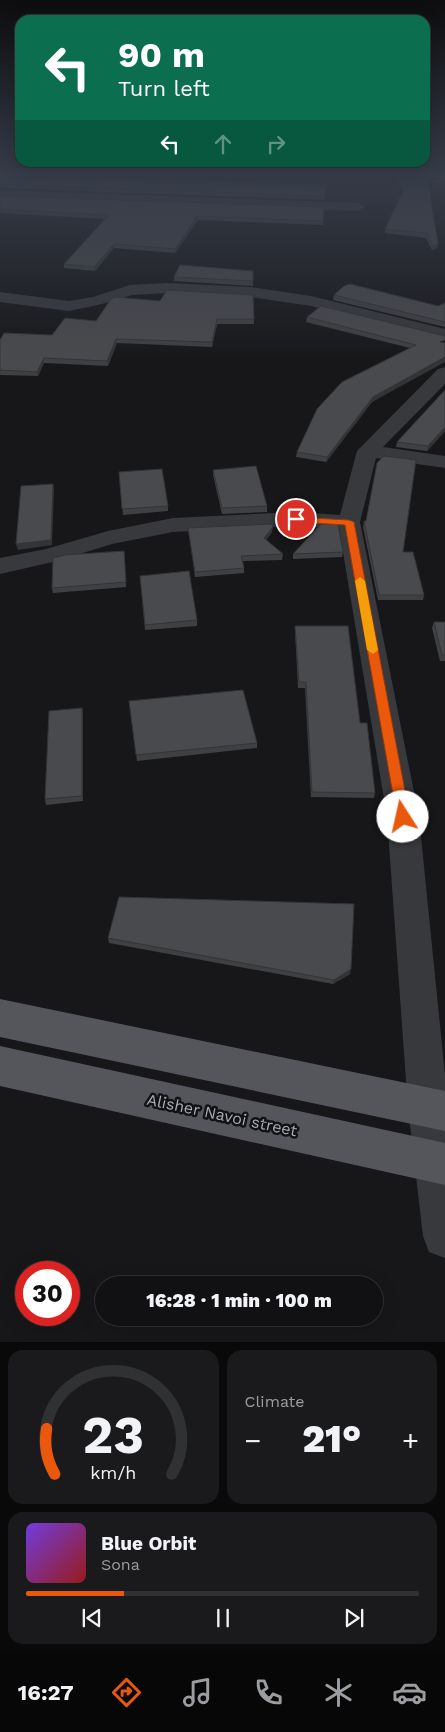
<!DOCTYPE html>
<html lang="en">
<head>
<meta charset="utf-8">
<style>
  body { margin:0; font-family:"Work Sans",sans-serif; background:#1a1a1c; color:#f1f3f6; height:100vh; display:flex; flex-direction:column; font-size:19px; white-space:nowrap }
  * { box-sizing:border-box; margin:0 }
  p { font-size:16px; color:#9c9da0 }
  .icon { flex:none; width:28px; height:28px; fill:none; stroke:currentColor; stroke-width:2; stroke-linecap:round; stroke-linejoin:round }
  .map { position:relative; height:1342px; overflow:hidden }
  .details { display:flex; flex-direction:column; gap:8px; padding:8px; background:#09090a; flex:1 }
  .details>* { flex:none }
  .banner { position:absolute; left:15px; top:15px; width:415px; height:152px; border-radius:15px; box-shadow:0 5px 20px #0002,0 0 0 1px #303133; background:#0b6e4f; color:#fff; overflow:hidden }
  .speed { position:absolute; left:15px; top:1261px; display:flex; gap:10px; font-size:25px; font-weight:700; text-align:center }
  .speed>* { display:grid; place-content:center; width:65px; height:65px; border-radius:50%; background:#111113; box-shadow:0 5px 20px #0002,0 0 0 1px #303133; line-height:1 }
  .speed .limit { border:8px solid #d22; background:#fff; color:#111 }
  .pin { position:absolute; display:grid; place-items:center; width:42px; height:42px; color:#fff; margin:-21px; border:2px solid #fff; border-radius:50%; box-shadow:0 1px 5px #0007 }
  .me { position:absolute; width:55px; margin:-28px; rotate:350deg; stroke-linejoin:round; filter:drop-shadow(0 0 4px #0008) }
  .turn { display:flex; align-items:center; gap:18px; height:105px; padding:0 20px; font-size:22px }
  .turn .icon { width:65px; height:65px; stroke-width:2.5 }
  .turn b { display:block; font-size:35px; line-height:42px }
  .lanes { display:flex; align-items:center; height:48px; padding:0 20px; background:#0003; justify-content:center; gap:25px; direction:ltr }
  .lanes .off { opacity:.35 }
  .big { font-size:38px; font-weight:800; line-height:1.1 }
  .details .widget { flex:1; display:flex; flex-direction:column; justify-content:center; gap:8px; min-width:0; padding:0 18px; border-radius:15px; background:#1a1a1c }
  .details .dial { align-items:center; gap:0 }
  .dial svg { height:130px; overflow:visible; fill:none; stroke:#303133; stroke-width:7; stroke-linecap:round; text-anchor:middle }
  .dial text { fill:#f1f3f6; stroke:none }
  .song { display:flex; align-items:center; gap:15px }
  .cover { width:60px; height:60px; border-radius:8px; background:linear-gradient(135deg,hsl(260 70% 55%),hsl(0 70% 35%)) }
  .played { height:5px; border-radius:2px; background:linear-gradient(90deg,#ea580c 25%,#303133 25%) }
  .keys { display:flex; justify-content:space-around; direction:ltr }
  .heat { display:flex; justify-content:space-between; align-items:center; font-size:28px; direction:ltr }
  .details .tiles { flex:1; display:grid; gap:8px; grid-template-columns:1fr 1fr }
  .widget:last-child { grid-column:span 2 }
  .trip { position:absolute; left:95px; top:1276px; width:288px; height:50px; border-radius:25px; background:#111113; box-shadow:0 5px 20px #0002,0 0 0 1px #303133; font-weight:800; line-height:50px; text-align:center }
  .tabs { display:flex; height:80px; justify-content:space-around; align-items:center; background:#070708; color:#9c9da0 }
  .tabs .icon { width:35px; height:35px }
  .tabs .selected { color:#ea580c }
  .tabs b { font-size:22px; color:#f1f3f6 }
  .map>svg:first-child { display:block }
  .lines { fill:none; stroke-linecap:round; stroke-linejoin:round }
  .minor { fill:#38393d; fill-rule:evenodd }
  .major { fill:#55565c; fill-rule:evenodd }
  .wall { fill:#3f4042 }
  .shaded-wall { fill:#333436 }
  .building { fill:#494a4d; stroke:#333436 }
  .route { fill:#ea580c; stroke:#983908 }
  .slow { fill:#f59e0b }
  .labels { text-anchor:middle; dominant-baseline:central; stroke-width:5; stroke-linejoin:round; paint-order:stroke }
  .near-street-label { font-size:16px; fill:#abaeb7; stroke:#121214 }
</style>
</head>
<body>
<div class="map">
<svg width="445" height="1342" viewBox="0 0 445 1342">
  <rect width="100%" height="100%" fill="#171719"/>
  <g class="lines">
    <!-- minor -->
    <g class="minor">
      <polygon points="0,190 358,203 365,207 358,211 0,198"/>
      <polygon points="167,283 250,287 311,296 445,329 445,339 311,306 250,297 167,293 132,295 102,304 69,311 0,302 0,292 69,301 93,297 130,285"/>
      <polygon points="445,367 445,384 383,447 445,456 445,468 376,458 360,522 419,817 445,1075 445,1258 429,1252 423,1236 408,1108 387,817 339,528 296,526 173,532 112,544 57,561 0,574 0,558 46,549 108,531 173,518 296,512 340,515 357,451 438,369"/>
    </g>
    <!-- major -->
    <g class="major">
      <polygon points="0,999 445,1091 445,1131 0,1037"/>
      <polygon points="0,1046 445,1143 445,1185 0,1086"/>
    </g>
  </g>
  <!-- wall -->
  <g class="wall">
    <polygon points="394,174 445,174 445,183 428,182 438,244 437,248 432,250 426,238 385,233 385,229 403,192"/>
    <polygon points="0,176 48,178 75,177 325,185 324,200 0,188"/>
    <polygon points="0,196 324,207 323,225 198,220 175,253 114,248 95,271 64,268 64,264 105,219 0,213"/>
    <polygon points="253,271 253,286 174,281 174,277"/>
    <polygon points="253,295 254,324 217,324 212,347 117,343 108,366 44,363 38,376 0,375 0,340 52,335 160,301"/>
    <polygon points="334,295 438,306 445,303 445,327 333,300"/>
    <polygon points="307,317 445,336 372,402 326,462 296,457 297,452 410,348 306,322"/>
    <polygon points="445,390 445,431 427,451 396,447 397,442"/>
    <polygon points="213,470 267,506 267,512 222,514 213,475"/>
    <polygon points="119,472 168,506 168,511 123,515"/>
    <polygon points="364,521 366,521 403,552 424,595 423,600 378,600 363,527"/>
    <polygon points="188,528 272,532 266,540 283,554 282,560 243,561 244,568 244,573 195,577"/>
    <polygon points="124,551 126,587 53,593 52,588"/>
    <polygon points="343,552 342,557 293,559 293,554"/>
    <polygon points="140,576 197,620 197,626 145,630"/>
    <polygon points="434,622 445,622 445,661 440,661 432,628"/>
    <polygon points="295,626 360,723 375,793 374,798 311,797 305,688 298,688 295,631"/>
    <polygon points="129,701 257,743 257,748 137,761"/>
    <polygon points="82,708 83,713 83,801 46,805 45,799"/>
    <polygon points="108,938 350,974 333,984 109,943"/>
  </g>
  <!-- shaded-wall -->
  <g class="shaded-wall">
    <polygon points="197,216 198,220 175,253 175,249"/>
    <polygon points="114,244 114,248 95,271 94,267"/>
    <polygon points="438,244 437,248 432,250 433,246"/>
    <polygon points="217,319 217,324 212,347 212,342"/>
    <polygon points="116,339 117,343 108,366 107,361"/>
    <polygon points="445,357 445,362 372,402 326,462 327,457 373,397"/>
    <polygon points="44,358 44,363 38,376 37,372"/>
    <polygon points="445,427 445,431 427,451 428,446"/>
    <polygon points="53,484 54,489 52,545 18,550 16,544"/>
    <polygon points="273,527 272,532 263,544 264,538"/>
    <polygon points="82,708 83,713 83,801 82,796"/>
    <polygon points="351,969 350,974 333,984 334,980"/>
  </g>
  <!-- building -->
  <g class="building">
    <polygon points="48,174 75,174 75,177 325,185 325,196 0,184 0,176 48,178"/>
    <polygon points="397,174 445,174 445,179 427,178 438,244 433,246 427,233 385,229 404,189"/>
    <polygon points="0,196 324,207 323,221 197,216 175,249 114,244 94,267 64,264 109,215 0,209"/>
    <polygon points="180,265 253,271 253,281 174,277"/>
    <polygon points="350,284 438,306 445,303 445,322 334,295 344,286"/>
    <polygon points="167,290 253,295 254,319 217,319 212,342 116,339 107,361 44,358 37,372 0,370 0,340 4,333 52,335 65,318 96,321 111,299 115,297 160,301"/>
    <polygon points="321,306 445,336 445,340 440,342 445,343 445,357 373,397 327,457 297,452 317,409 342,382 416,345 307,317"/>
    <polygon points="445,390 445,427 428,446 397,442"/>
    <polygon points="384,456 416,460 403,552 413,552 424,595 379,595 364,521 366,521 377,463"/>
    <polygon points="256,466 267,506 222,508 213,470"/>
    <polygon points="162,469 168,506 122,509 119,472"/>
    <polygon points="53,484 51,540 16,544 21,486"/>
    <polygon points="272,524 273,527 264,538 283,554 241,556 244,568 195,572 188,528"/>
    <polygon points="321,524 338,524 343,552 293,554"/>
    <polygon points="124,551 126,582 52,588 53,558 65,555"/>
    <polygon points="189,571 197,620 145,625 140,576"/>
    <polygon points="434,622 445,622 445,655 442,655"/>
    <polygon points="295,626 348,626 360,723 367,723 375,793 312,792 306,682 299,682"/>
    <polygon points="243,690 257,743 136,755 129,701"/>
    <polygon points="82,708 82,796 45,799 49,711"/>
    <polygon points="119,897 354,904 351,969 334,980 108,938"/>
  </g>
  <!-- sky -->
  <linearGradient id="sky" x2="0" y2="1"><stop stop-color="#0d0d0e"/><stop offset="0.48" stop-color="#363c49"/><stop offset="1" stop-color="#363c49" stop-opacity="0"/></linearGradient>
  <rect width="445" height="362" fill="url(#sky)"/>
  <!-- route -->
  <polygon class="route" points="293,517 349,520 354,522 410,817 408,821 399,821 397,817 345,525 296,522 291,519"/>
  <!-- slow -->
  <polygon class="slow" points="360,577 365,581 378,650 373,654 367,650 355,581"/>
  <g class="labels">
    <!-- near-street labels -->
    <g class="near-street-label">
      <text transform="translate(222 1115) rotate(12)">Alisher Navoi street</text>
    </g>
  </g>
</svg>
<div class="speed"><div class="limit">30</div></div>
<div class="pin" style="left:296px;top:519px;background:#d93025"><svg class="icon" aria-label="arrive" viewBox="0 0 24 24"><path d="M6 21V4h12l-3 4 3 4H6"/></svg></div>
<svg class="me" style="left:403px;top:817px" viewBox="-20 -20 40 40"><circle r="19" fill="#fff"/><path d="M0-13L10 11 0 6-10 11z" fill="#ea580c"/></svg>
<div class="trip">16:28 · 1 min · 100 m</div>
<div class="banner">
<div class="turn"><svg class="icon" aria-label="left" viewBox="0 0 24 24"><path d="M17 20v-9H6M10 6l-5 5 5 5"/></svg><div><b>90 m</b>Turn left</div></div>
<div class="lanes"><svg class="icon" aria-label="left" viewBox="0 0 24 24"><path d="M17 20v-9H6M10 6l-5 5 5 5"/></svg><svg class="icon off" aria-label="ahead" viewBox="0 0 24 24"><path d="M12 20V5M6 11l6-6 6 6"/></svg><svg class="icon off" aria-label="right" viewBox="0 0 24 24"><path d="M7 20v-9h11M14 6l5 5-5 5"/></svg></div>
</div>
</div>
<section class="details">
<div class="tiles">
<div class="widget dial"><svg viewBox="0 0 100 80">
<path d="M14 69A42 42 0 1 1 86 69"/>
<path d="M14 69A42 42 0 0 1 9 41" stroke="#ea580c"/>
<text x="50" y="56" font-size="32" font-weight="700">23</text>
<text x="50" y="72" font-size="11">km/h</text>
</svg></div>
<div class="widget"><p>Climate</p>
<div class="heat"><a>−</a><b class="big">21°</b><a>+</a></div>
</div>
<div class="widget">
<div class="song"><i class="cover"></i><div><b>Blue Orbit</b><p>Sona</p></div></div>
<div class="played"></div>
<div class="keys"><svg class="icon" aria-label="previous" viewBox="0 0 24 24"><path d="M18 5L8 12l10 7zM5 5v14"/></svg><svg class="icon" aria-label="pause" viewBox="0 0 24 24"><path d="M8 5v14M16 5v14"/></svg><svg class="icon" aria-label="next" viewBox="0 0 24 24"><path d="M6 5l10 7-10 7zM19 5v14"/></svg></div>
</div>
</div>
</section>
<nav class="tabs">
<b>16:27</b>
<svg class="icon selected" aria-label="directions" viewBox="0 0 24 24"><path d="M12 3l9 9-9 9-9-9zM9 14v-3h6M13 9l2 2-2 2"/></svg>
<svg class="icon" aria-label="music" viewBox="0 0 24 24"><path d="M9 18V5l10-2v13"/><circle cx="6" cy="18" r="3"/><circle cx="16" cy="16" r="3"/></svg>
<svg class="icon" aria-label="phone" viewBox="0 0 24 24"><path d="M5 4h4l2 5-3 2q2 4 5 5l2-3 5 2v4C11 20 4 13 5 4z"/></svg>
<svg class="icon" aria-label="climate" viewBox="0 0 24 24"><path d="M12 3v18M4 7l16 10M4 17L20 7"/></svg>
<svg class="icon" aria-label="car" viewBox="0 0 24 24"><path d="M5 17H2v-5l4-1 3-4h7l3 4 3 1v5h-3M9 17h6M6 11h13"/><circle cx="7" cy="17" r="2"/><circle cx="17" cy="17" r="2"/></svg>
</nav>
</body>
</html>
